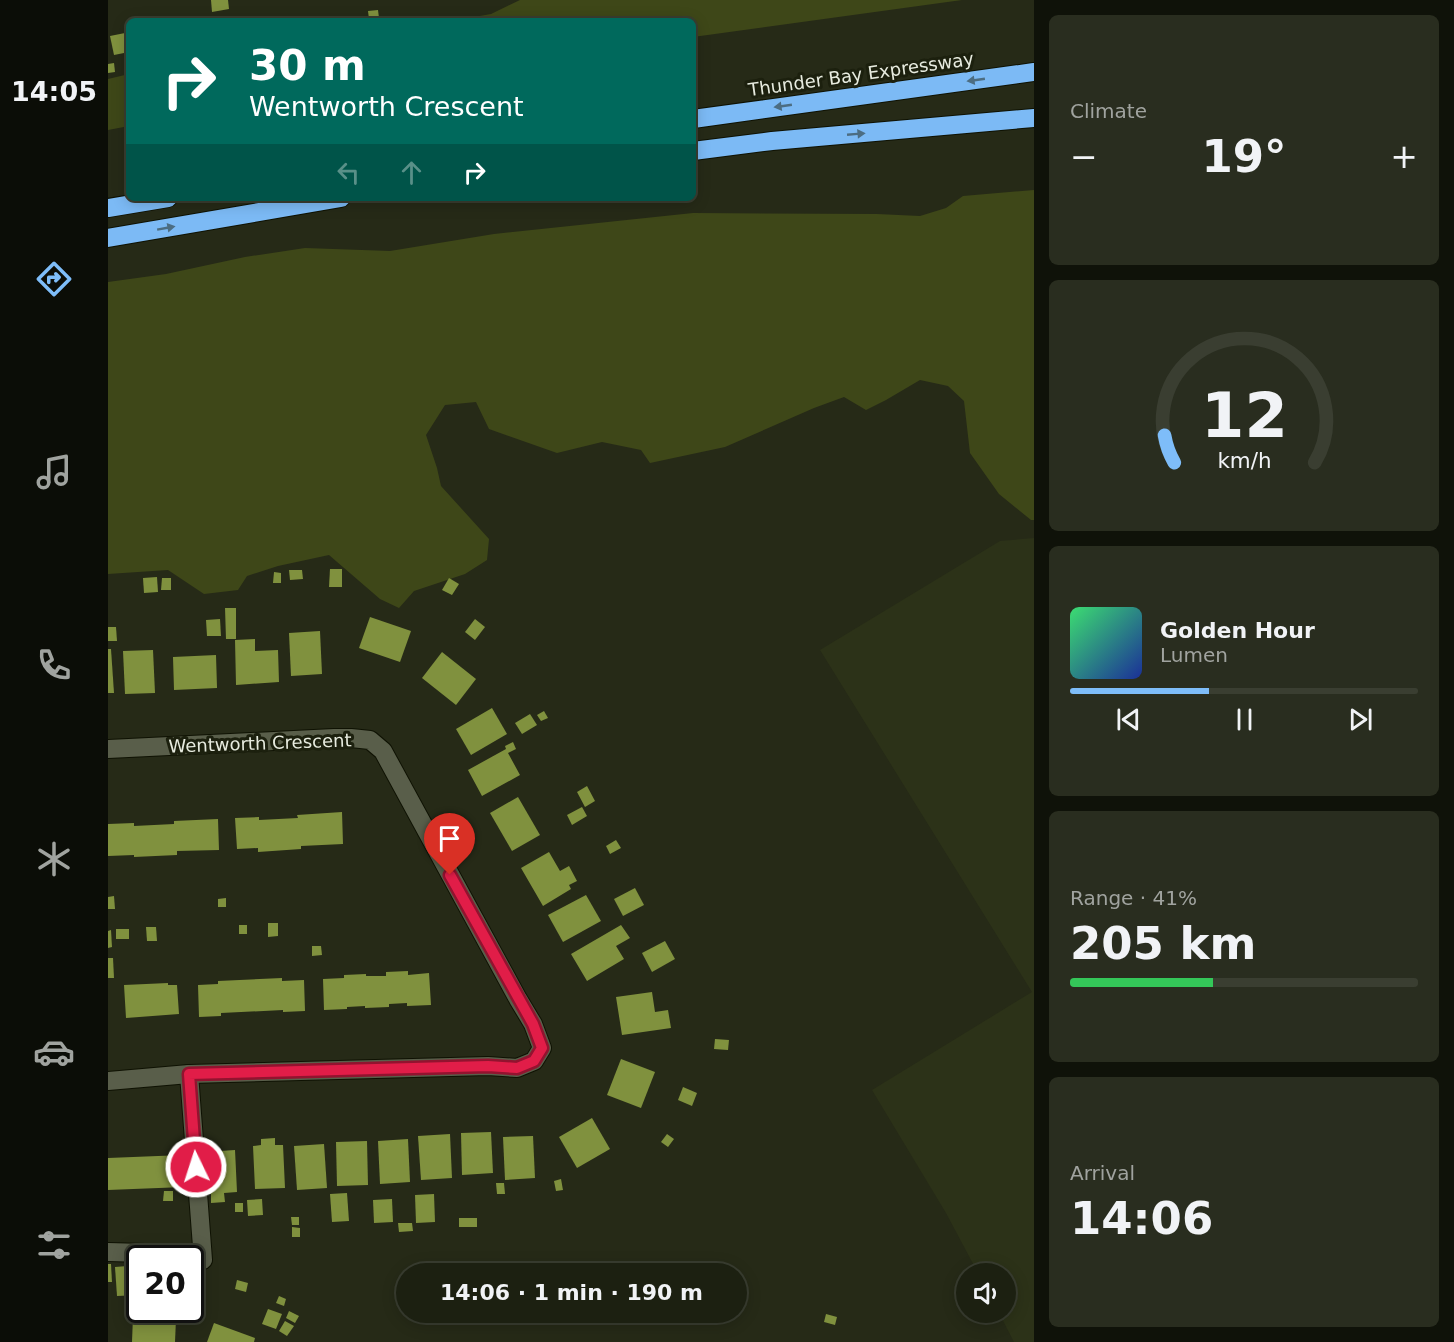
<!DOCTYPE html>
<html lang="en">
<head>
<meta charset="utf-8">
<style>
  body { margin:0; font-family:"DejaVu Sans",sans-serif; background:#292d1f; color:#f1f3f6; height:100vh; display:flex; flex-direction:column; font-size:22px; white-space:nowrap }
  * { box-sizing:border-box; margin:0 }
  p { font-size:20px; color:#a0a39f }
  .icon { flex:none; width:33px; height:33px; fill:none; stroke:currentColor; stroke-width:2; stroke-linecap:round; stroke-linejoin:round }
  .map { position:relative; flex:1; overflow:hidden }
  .drawer { display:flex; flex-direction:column; gap:15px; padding:15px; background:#0f1209; width:420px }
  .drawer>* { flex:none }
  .top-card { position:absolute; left:18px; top:18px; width:570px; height:183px; border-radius:9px; box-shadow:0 3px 15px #0003,0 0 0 2px #3a3e31; background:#00695c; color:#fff; overflow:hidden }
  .buttons { position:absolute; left:848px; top:1263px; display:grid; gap:12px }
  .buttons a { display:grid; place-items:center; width:60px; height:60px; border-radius:50%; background:#1c2011; box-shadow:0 3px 15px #0003,0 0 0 2px #3a3e31; font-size:30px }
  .speed { position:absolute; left:18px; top:1245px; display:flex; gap:12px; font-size:30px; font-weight:700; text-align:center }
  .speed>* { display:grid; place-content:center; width:78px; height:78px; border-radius:50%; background:#1c2011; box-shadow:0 3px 15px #0003,0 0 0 2px #3a3e31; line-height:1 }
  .speed .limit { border:3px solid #111; border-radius:9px; background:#fff; color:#111 }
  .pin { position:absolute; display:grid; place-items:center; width:51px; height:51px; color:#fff; margin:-62px -26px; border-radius:50% 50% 50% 0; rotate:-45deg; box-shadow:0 0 6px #0007 }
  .pin .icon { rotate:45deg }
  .me { position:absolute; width:66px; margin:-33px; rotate:356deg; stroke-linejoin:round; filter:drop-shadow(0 0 4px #0008) }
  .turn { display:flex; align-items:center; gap:21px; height:126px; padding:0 24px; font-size:27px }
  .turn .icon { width:78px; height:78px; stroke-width:2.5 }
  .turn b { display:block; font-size:42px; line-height:51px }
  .lanes { display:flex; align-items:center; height:57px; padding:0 24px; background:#0003; justify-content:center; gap:30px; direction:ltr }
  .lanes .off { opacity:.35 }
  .big { font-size:45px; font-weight:700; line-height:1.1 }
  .drawer .card { flex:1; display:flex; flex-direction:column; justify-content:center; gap:9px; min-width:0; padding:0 21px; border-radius:9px; background:#292d1f }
  .drawer .dial { align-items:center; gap:0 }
  .dial svg { height:156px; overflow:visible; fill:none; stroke:#3a3e31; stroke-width:7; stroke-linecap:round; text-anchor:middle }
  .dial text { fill:#f1f3f6; stroke:none }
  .song { display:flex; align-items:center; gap:18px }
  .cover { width:72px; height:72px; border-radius:9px; background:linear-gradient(135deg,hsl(140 70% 55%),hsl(230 70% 35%)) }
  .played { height:6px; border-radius:3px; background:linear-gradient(90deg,#7ebdf9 40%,#3a3e31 40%) }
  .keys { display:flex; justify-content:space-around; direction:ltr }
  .heat { display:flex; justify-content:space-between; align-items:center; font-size:33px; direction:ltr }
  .charge { height:9px; border-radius:4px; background:linear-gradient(90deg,#34c759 41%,#3a3e31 0) }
  .trip { position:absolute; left:288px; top:1263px; width:351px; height:60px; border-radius:30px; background:#1c2011; box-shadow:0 3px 15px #0003,0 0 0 2px #3a3e31; font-weight:700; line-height:60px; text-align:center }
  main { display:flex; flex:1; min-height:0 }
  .dock { display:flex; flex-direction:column; width:108px; justify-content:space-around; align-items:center; background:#0b0d07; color:#a0a39f }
  .dock .icon { width:42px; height:42px }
  .dock .on { color:#7ebdf9 }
  .dock b { font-size:27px; color:#f1f3f6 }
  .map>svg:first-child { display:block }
  .built { fill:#2c3218 }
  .green { fill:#3e4718 }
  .building { fill:#80913e }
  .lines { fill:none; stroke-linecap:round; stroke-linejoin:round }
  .minor-casing { stroke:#0f1203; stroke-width:20 }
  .highway-casing { stroke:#0f1203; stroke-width:20 }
  .minor { stroke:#595e4a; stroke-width:18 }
  .highway { stroke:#7cbaf5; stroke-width:18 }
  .oneway { fill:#4c6d82 }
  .route-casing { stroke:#92132f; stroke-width:15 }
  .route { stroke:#e11d48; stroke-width:10 }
  .labels { text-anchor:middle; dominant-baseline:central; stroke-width:6; stroke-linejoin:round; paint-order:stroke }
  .street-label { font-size:18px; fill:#e7ebdf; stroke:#1c200e }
</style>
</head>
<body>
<main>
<nav class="dock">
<b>14:05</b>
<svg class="icon on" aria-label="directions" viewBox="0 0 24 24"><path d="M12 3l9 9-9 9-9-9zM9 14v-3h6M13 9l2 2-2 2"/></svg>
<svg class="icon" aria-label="music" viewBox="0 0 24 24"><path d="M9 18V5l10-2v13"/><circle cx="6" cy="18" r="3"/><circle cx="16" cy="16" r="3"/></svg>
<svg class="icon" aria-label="phone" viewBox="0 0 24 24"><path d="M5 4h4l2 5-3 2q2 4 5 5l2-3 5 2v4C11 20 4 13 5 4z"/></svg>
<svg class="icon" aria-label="climate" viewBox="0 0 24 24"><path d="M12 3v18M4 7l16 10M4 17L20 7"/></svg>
<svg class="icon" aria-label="car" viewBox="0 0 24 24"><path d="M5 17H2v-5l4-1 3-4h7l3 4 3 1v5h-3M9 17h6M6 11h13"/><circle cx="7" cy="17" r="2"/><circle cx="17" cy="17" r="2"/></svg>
<svg class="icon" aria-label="filters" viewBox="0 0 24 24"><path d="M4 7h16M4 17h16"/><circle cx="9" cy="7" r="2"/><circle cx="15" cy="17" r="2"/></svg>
</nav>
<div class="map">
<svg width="926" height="1342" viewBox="0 0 926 1342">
  <rect width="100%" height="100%" fill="#262a17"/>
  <!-- built -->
  <polygon class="built" points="926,538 926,1342 906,1342 891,1313 897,1312 897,1274 870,1273 838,1213 764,1090 924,992 712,650 892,541"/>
  <!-- green -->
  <g class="green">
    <polygon points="412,0 854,0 585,37 585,21 344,21 383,14"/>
    <polygon points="21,74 21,126 0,130 0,79"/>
    <polygon points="926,190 926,520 923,520 891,494 862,453 856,401 840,386 812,380 778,400 758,410 736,397 706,408 617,447 542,463 533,450 494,442 449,453 381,429 368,402 337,405 318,435 329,468 333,486 381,539 379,560 357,574 306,591 291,608 272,599 221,555 170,566 139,576 130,590 96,594 60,570 0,574 0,282 58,274 137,257 197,248 282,251 386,234 585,213 769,214 812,216 838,208 855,196"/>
  </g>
  <!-- building -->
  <g class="building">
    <polygon points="103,0 120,0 121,9 104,12"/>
    <polygon points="270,10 271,18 261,19 260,11"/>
    <polygon points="17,33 21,52 6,55 2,36"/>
    <polygon points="6,63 7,72 0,73 0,64"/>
    <polygon points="222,569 234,569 234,587 221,587"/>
    <polygon points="181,570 194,570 195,579 182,580"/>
    <polygon points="166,572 173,573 173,583 165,583"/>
    <polygon points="49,577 50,592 36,593 35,578"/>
    <polygon points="54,578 63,578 63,590 53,590"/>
    <polygon points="341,578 351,584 344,595 334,590"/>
    <polygon points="117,608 128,608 128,639 118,639"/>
    <polygon points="262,617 303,631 292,662 251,648"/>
    <polygon points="112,619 113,636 99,636 98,620"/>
    <polygon points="367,619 377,627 367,640 357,632"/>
    <polygon points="0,627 8,627 9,641 0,641"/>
    <polygon points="212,631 214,674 183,676 181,633"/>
    <polygon points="147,639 147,651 170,650 171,682 128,685 127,640"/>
    <polygon points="0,649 3,649 6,693 0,693"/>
    <polygon points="45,650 47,693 17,694 15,651"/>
    <polygon points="334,652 368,679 348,705 314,678"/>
    <polygon points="108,655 109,688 66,690 65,657"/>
    <polygon points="384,708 399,734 363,755 348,729"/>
    <polygon points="436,711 440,718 433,721 429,715"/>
    <polygon points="422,714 429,725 414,734 407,723"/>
    <polygon points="405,742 408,749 400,753 412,775 374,796 360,770 398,749 397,746"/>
    <polygon points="479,786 487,801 477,807 469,792"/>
    <polygon points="410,797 432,835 404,851 382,813"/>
    <polygon points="474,807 479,816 464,825 459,815"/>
    <polygon points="234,812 235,844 193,846 193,849 150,852 150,848 129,849 127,818 151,817 151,820 190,818 189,815"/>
    <polygon points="110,819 111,850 69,851 69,855 26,857 26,855 0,856 0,824 26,823 26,826 66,824 66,821"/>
    <polygon points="508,840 513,848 502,854 498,846"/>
    <polygon points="441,852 452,871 461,866 469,881 461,885 463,889 435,906 413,868"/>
    <polygon points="527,888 536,905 515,916 506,899"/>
    <polygon points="478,895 493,921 455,942 440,915"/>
    <polygon points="6,896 7,909 0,909 0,897"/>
    <polygon points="118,898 118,907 110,907 110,899"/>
    <polygon points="160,923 170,923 170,936 160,937"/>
    <rect x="131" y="925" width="8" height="9"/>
    <polygon points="513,925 522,938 508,946 516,959 479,981 463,954"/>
    <polygon points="38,927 48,927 49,941 39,941"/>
    <rect x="8" y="929" width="13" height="10"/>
    <polygon points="3,930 4,947 0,948 0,931"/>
    <polygon points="557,941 567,959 544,972 534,953"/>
    <polygon points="204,946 213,946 214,955 204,956"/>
    <polygon points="0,958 5,958 6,978 0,978"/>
    <polygon points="300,971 300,975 321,973 323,1005 299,1006 299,1003 281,1004 281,1007 257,1008 257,1006 239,1007 239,1009 216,1010 215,979 236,978 236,975 258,974 258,976 278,976 278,972"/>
    <polygon points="174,978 174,981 196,980 197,1011 175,1012 175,1010 113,1013 113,1016 91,1017 90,985 110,984 110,981"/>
    <polygon points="60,983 60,985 69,985 71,1014 18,1018 16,985"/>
    <polygon points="544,992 547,1012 560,1010 563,1028 514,1035 508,997"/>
    <polygon points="607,1039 621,1040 620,1050 606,1049"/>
    <polygon points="513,1059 547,1072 533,1108 499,1095"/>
    <polygon points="575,1087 589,1093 584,1106 570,1100"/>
    <polygon points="484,1118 502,1149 469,1168 451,1137"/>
    <polygon points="383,1132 385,1173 354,1175 353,1133"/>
    <polygon points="342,1134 344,1178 313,1180 310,1136"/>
    <polygon points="559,1134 566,1139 560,1147 553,1142"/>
    <polygon points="425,1136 427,1178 397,1180 395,1137"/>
    <polygon points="167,1138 167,1145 175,1145 177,1188 147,1189 145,1146 153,1145 153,1139"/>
    <polygon points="300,1139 302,1182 272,1184 270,1141"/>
    <polygon points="259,1141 260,1185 229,1186 228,1142"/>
    <polygon points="216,1144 219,1188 189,1190 186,1146"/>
    <polygon points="127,1150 129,1192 116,1193 117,1202 103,1203 103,1194 99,1194 97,1152"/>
    <polygon points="75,1155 76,1187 0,1190 0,1158"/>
    <polygon points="453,1179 455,1190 448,1191 446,1181"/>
    <polygon points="388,1183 396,1183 397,1194 389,1194"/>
    <polygon points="56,1191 65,1191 65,1201 55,1201"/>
    <polygon points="239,1193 241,1221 224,1222 222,1194"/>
    <polygon points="326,1194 327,1222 308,1223 307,1195"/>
    <polygon points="154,1199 155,1215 140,1216 139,1200"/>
    <polygon points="284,1199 285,1222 266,1223 265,1200"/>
    <rect x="127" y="1203" width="8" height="9"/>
    <polygon points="183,1217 191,1217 191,1225 184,1225"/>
    <rect x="351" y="1218" width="18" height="9"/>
    <polygon points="290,1223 304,1223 305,1231 291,1232"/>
    <polygon points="184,1227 192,1228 192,1237 184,1237"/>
    <polygon points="0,1264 3,1264 4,1282 0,1282"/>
    <polygon points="32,1265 32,1295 9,1296 7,1267"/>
    <polygon points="129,1280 140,1283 138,1292 127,1289"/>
    <polygon points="171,1296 178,1299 176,1306 168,1303"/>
    <polygon points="82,1306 91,1308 88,1322 78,1320 80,1310 82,1310"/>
    <polygon points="160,1309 174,1314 168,1329 154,1324"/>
    <polygon points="181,1311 191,1316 187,1323 178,1318"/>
    <polygon points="718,1314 729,1317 727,1325 716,1322"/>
    <polygon points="25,1316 68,1319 67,1342 24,1342"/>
    <polygon points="177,1321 186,1326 179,1336 171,1331"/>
    <polygon points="106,1323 147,1338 146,1342 99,1342"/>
  </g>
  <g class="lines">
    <defs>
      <g id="minor">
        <polyline points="0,749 226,738 243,738 262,740 275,751 410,999 425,1024 434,1048 426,1061 409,1068 380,1066 81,1074 0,1081"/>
        <polyline points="0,1252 73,1254 95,1260 81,1074"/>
      </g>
      <g id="highway">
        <polyline points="585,119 926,72"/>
        <polyline points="585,151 664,141 926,118"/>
        <polyline points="0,208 60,198"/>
        <polyline points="0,238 233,198"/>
      </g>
    </defs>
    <!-- minor casing -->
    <use href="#minor" class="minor-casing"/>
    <!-- highway casing -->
    <use href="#highway" class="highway-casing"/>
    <!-- minor -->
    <use href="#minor" class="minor"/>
    <!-- highway -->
    <use href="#highway" class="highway"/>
  </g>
  <!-- one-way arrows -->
  <defs><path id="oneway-solid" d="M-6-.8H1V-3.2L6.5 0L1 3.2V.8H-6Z" transform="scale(1.5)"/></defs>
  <g class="oneway">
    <use href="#oneway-solid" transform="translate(868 80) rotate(172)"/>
    <use href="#oneway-solid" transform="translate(675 106) rotate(172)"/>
    <use href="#oneway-solid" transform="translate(748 134) rotate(-5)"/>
    <use href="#oneway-solid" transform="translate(58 228) rotate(-10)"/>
  </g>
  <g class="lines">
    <defs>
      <polyline id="route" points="88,1167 81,1074 380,1066 409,1068 426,1061 434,1048 425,1024 342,875"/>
    </defs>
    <!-- route casing -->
    <use href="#route" class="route-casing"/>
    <!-- route -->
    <use href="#route" class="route"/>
  </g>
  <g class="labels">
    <!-- street labels -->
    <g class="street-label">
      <text transform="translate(753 74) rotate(-8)">Thunder Bay Expressway</text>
      <text transform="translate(152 743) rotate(-2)">Wentworth Crescent</text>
    </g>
  </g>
</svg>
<div class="buttons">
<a><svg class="icon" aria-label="sound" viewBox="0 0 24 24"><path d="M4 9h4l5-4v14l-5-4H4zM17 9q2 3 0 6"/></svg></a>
</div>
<div class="speed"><div class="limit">20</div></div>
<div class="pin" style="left:342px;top:875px;background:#d93025"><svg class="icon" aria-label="arrive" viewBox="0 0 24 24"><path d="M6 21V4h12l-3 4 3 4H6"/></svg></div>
<svg class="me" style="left:88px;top:1167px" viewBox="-20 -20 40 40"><circle r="17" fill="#e11d48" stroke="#fff" stroke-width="3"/><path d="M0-11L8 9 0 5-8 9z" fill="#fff"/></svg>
<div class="trip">14:06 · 1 min · 190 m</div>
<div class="top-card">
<div class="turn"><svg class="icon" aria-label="right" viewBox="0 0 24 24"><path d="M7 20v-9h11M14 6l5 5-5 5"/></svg><div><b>30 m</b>Wentworth Crescent</div></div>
<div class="lanes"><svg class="icon off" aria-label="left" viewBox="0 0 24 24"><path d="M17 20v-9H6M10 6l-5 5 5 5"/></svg><svg class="icon off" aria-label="ahead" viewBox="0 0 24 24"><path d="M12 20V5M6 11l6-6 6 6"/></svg><svg class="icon" aria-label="right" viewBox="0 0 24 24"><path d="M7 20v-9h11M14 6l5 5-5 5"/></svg></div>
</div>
</div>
<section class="drawer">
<div class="card"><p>Climate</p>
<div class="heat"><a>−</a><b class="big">19°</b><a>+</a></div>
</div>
<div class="card dial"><svg viewBox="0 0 100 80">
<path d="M14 69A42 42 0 1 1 86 69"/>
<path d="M14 69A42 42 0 0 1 9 55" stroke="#7ebdf9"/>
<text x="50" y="56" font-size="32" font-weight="700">12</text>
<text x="50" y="72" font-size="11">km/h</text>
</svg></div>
<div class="card">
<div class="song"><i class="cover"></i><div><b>Golden Hour</b><p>Lumen</p></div></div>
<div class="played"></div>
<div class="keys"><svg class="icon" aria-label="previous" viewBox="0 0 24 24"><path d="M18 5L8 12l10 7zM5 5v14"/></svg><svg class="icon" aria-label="pause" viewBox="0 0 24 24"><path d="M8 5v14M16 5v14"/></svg><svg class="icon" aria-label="next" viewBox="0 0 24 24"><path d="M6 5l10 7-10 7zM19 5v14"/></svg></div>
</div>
<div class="card"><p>Range · 41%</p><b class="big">205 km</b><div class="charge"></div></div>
<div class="card"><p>Arrival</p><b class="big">14:06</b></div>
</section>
</main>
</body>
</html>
